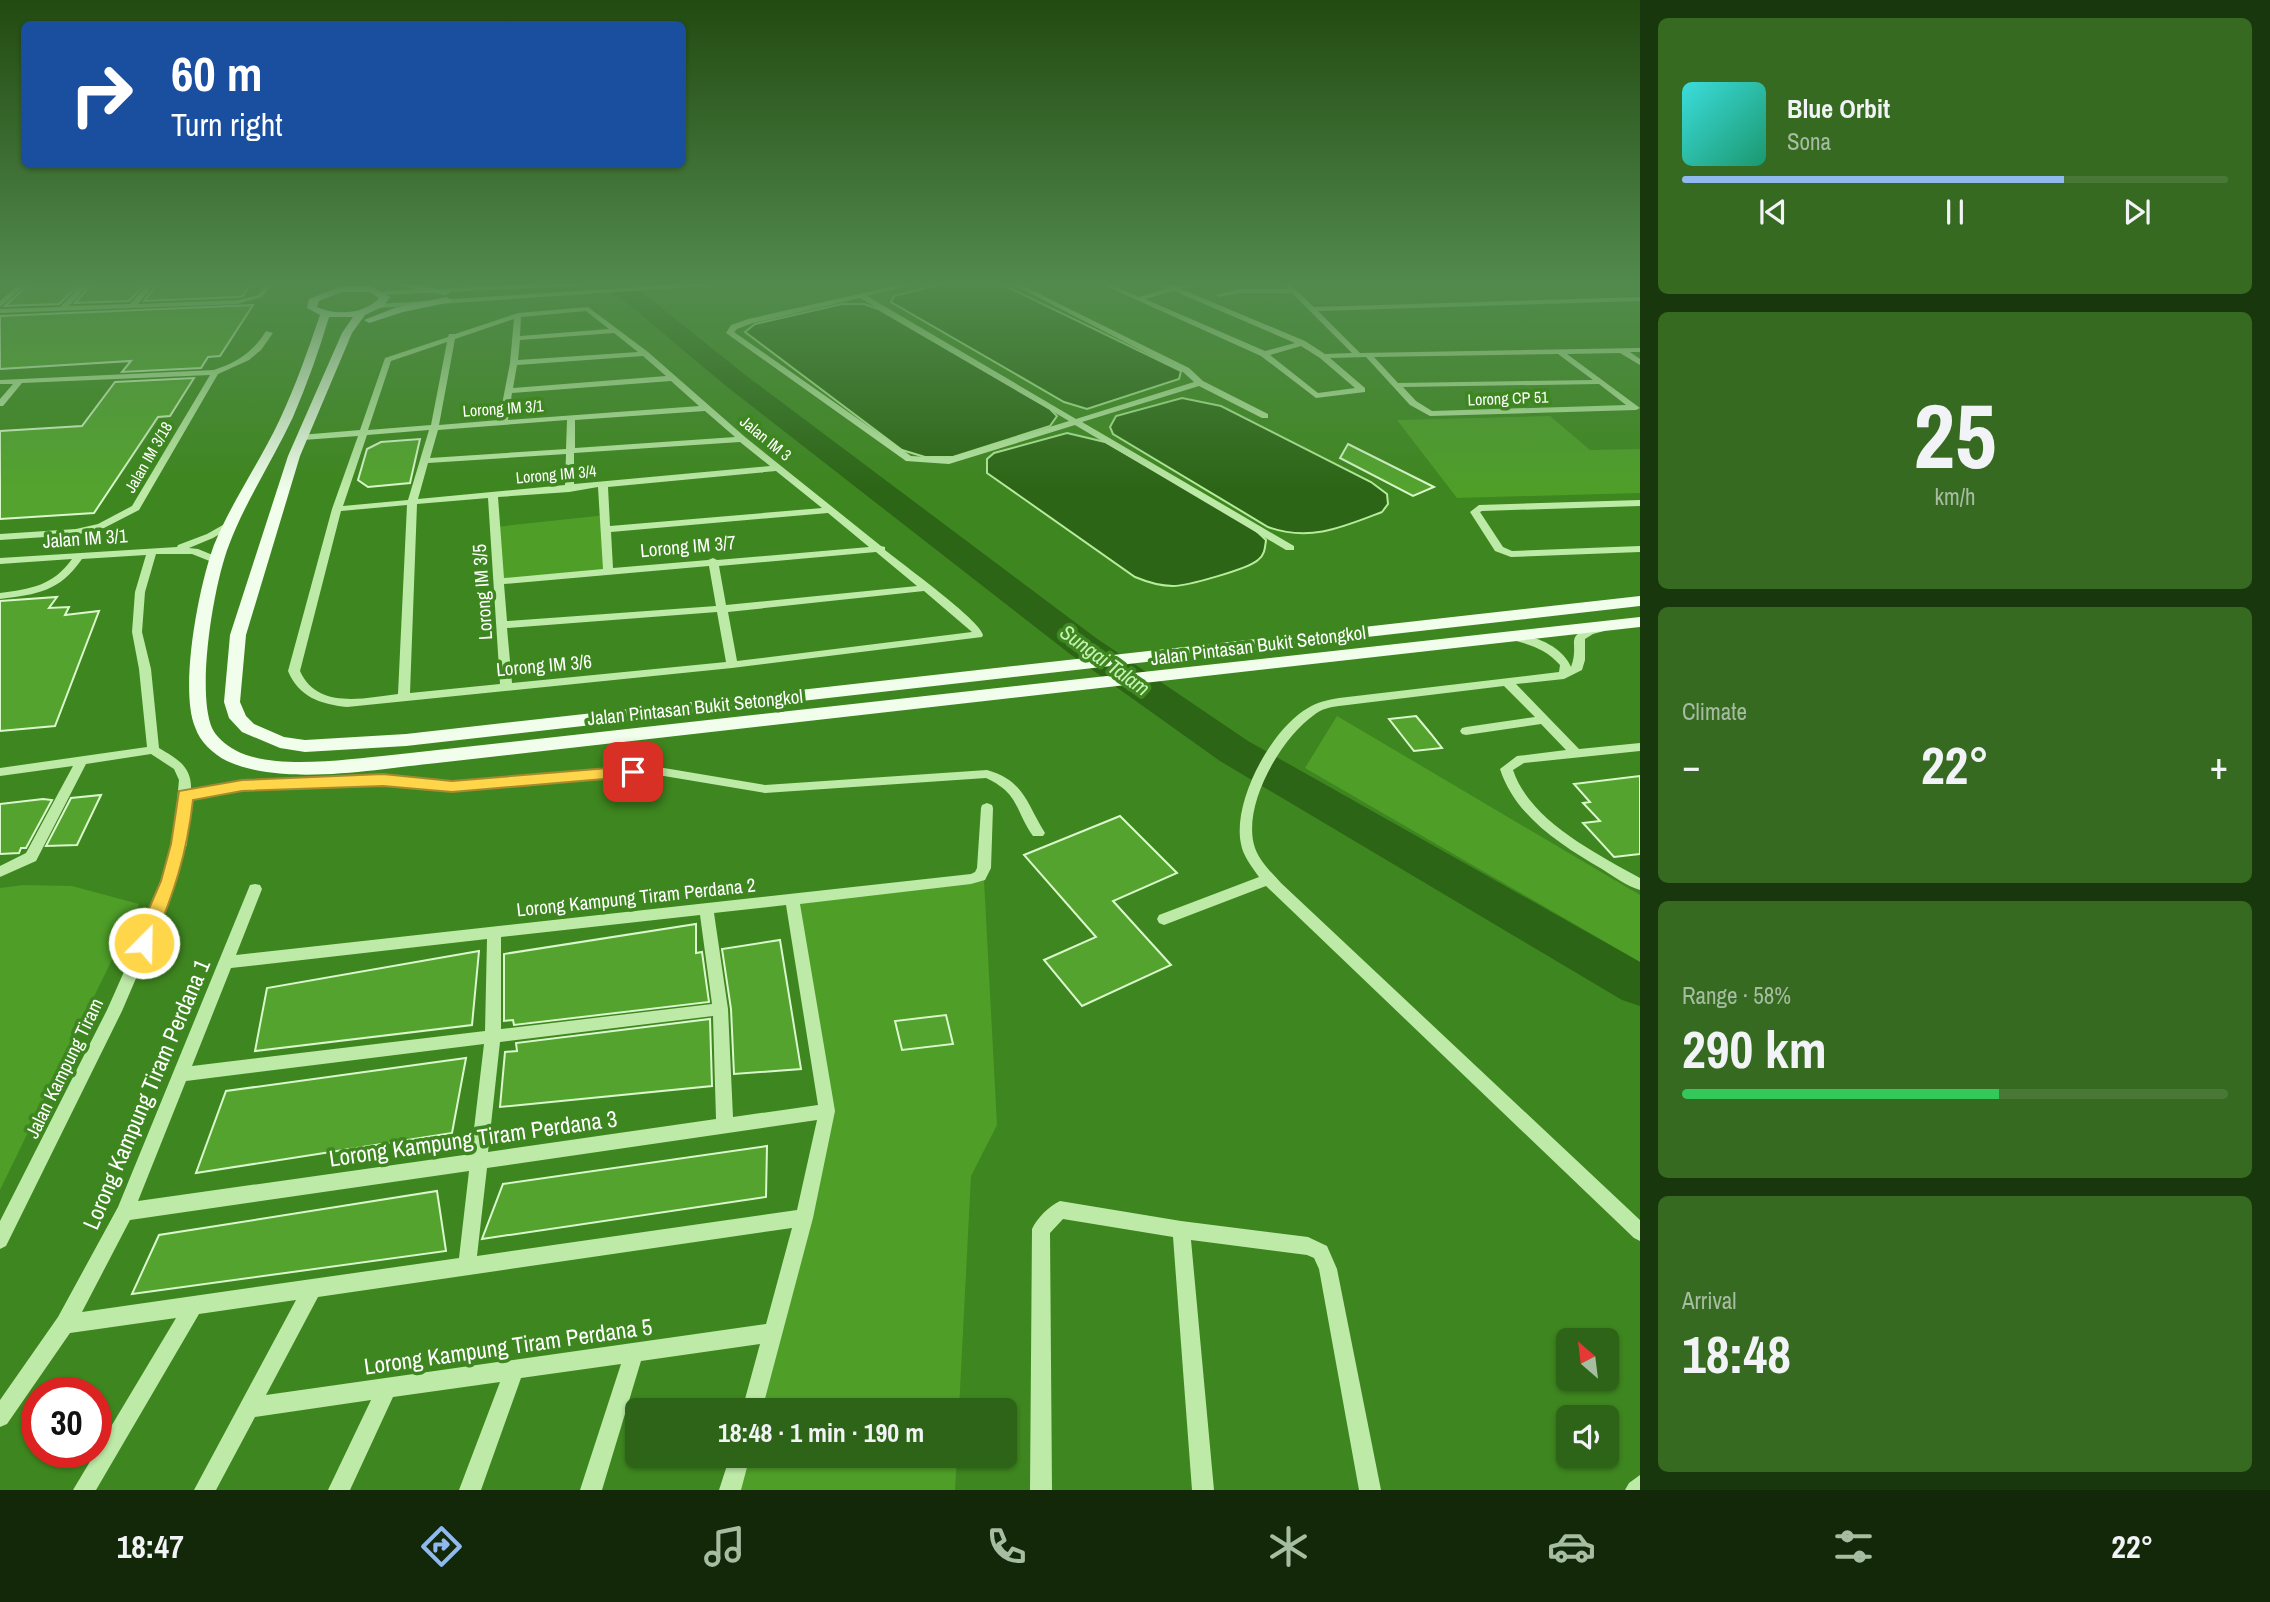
<!DOCTYPE html>
<html lang="en">
<head>
<meta charset="utf-8">
<style>
  body { margin:0; font-family:"Archivo Narrow",sans-serif; background:#366a20; color:#f1f3f6; height:100vh; display:flex; flex-direction:column; font-size:26px; white-space:nowrap }
  * { box-sizing:border-box; margin:0 }
  p { font-size:23px; color:#a7bda1 }
  .icon { flex:none; width:38px; height:38px; fill:none; stroke:currentColor; stroke-width:2; stroke-linecap:round; stroke-linejoin:round }
  .map { position:relative; flex:1; overflow:hidden }
  .sheet { display:flex; flex-direction:column; gap:18px; padding:18px; background:#19370d; width:630px }
  .sheet>* { flex:none }
  .banner { position:absolute; left:21px; top:21px; width:665px; height:147px; border-radius:10px; box-shadow:0 2px 5px #0004; background:#1a4fa0; color:#fff; overflow:hidden }
  .needle { width:46px; rotate:332deg }
  .controls { position:absolute; left:1556px; top:1328px; display:grid; gap:14px }
  .controls a { display:grid; place-items:center; width:63px; height:63px; border-radius:10px; background:#2e6417; box-shadow:0 2px 5px #0004; font-size:35px }
  .speed { position:absolute; left:21px; top:1377px; display:flex; gap:14px; font-size:35px; font-weight:700; text-align:center }
  .speed>* { display:grid; place-content:center; width:91px; height:91px; border-radius:50%; background:#2e6417; box-shadow:0 2px 5px #0004; line-height:1 }
  .speed .limit { border:10px solid #d22; background:#fff; color:#111 }
  .pin { position:absolute; display:grid; place-items:center; width:60px; height:60px; color:#fff; margin:-30px; border-radius:14px; box-shadow:0 4px 10px #0006 }
  .me { position:absolute; width:77px; margin:-38px; rotate:23deg; stroke-linejoin:round; filter:drop-shadow(0 0 5px #0008) }
  .turn { display:flex; align-items:center; gap:24px; height:147px; padding:0 35px; font-size:32px }
  .turn .icon { width:91px; height:91px; stroke-width:2.5 }
  .turn b { display:block; font-size:49px; line-height:60px }
  .big { font-size:52px; font-weight:800; line-height:1.1 }
  .sheet .tile { flex:1; display:flex; flex-direction:column; justify-content:center; gap:10px; min-width:0; padding:0 24px; border-radius:10px; background:#366a20 }
  .sheet .dial { align-items:center; gap:0 }
  .dial b { font-size:91px; line-height:1 }
  .song { display:flex; align-items:center; gap:21px }
  .cover { width:84px; height:84px; border-radius:10px; background:linear-gradient(135deg,hsl(180 70% 55%),hsl(160 70% 35%)) }
  .played { height:7px; border-radius:4px; background:linear-gradient(90deg,#90b9f0 70%,#497836 70%) }
  .keys { display:flex; justify-content:space-around; direction:ltr }
  .heat { display:flex; justify-content:space-between; align-items:center; font-size:38px; direction:ltr }
  .charge { height:10px; border-radius:5px; background:linear-gradient(90deg,#34c759 58%,#497836 0) }
  .trip { position:absolute; left:625px; top:1398px; width:392px; height:70px; border-radius:10px; background:#2e6417; box-shadow:0 2px 5px #0004; font-weight:800; line-height:70px; text-align:center }
  .menu { display:flex; height:112px; justify-content:space-around; align-items:center; background:#122809; color:#a7bda1 }
  .menu .icon { width:49px; height:49px }
  .menu .current { color:#90b9f0 }
  .menu b { font-size:32px; color:#f1f3f6 }
  main { display:flex; flex:1; min-height:0 }
  .map>svg:first-child { display:block }
  .green { fill:#4e9e28 }
  .water { fill:#2c6515; stroke:#b6ec9b; stroke-width:2 }
  .lines { fill:none; stroke-linecap:round; stroke-linejoin:round }
  .river { fill:#2c6515; fill-rule:evenodd }
  .building { fill:#53a32e; stroke:#daf8cc; stroke-width:2 }
  .minor { fill:#bdeaa7; fill-rule:evenodd }
  .major { fill:#f0feeb; fill-rule:evenodd }
  .route { fill:#ffd54a; stroke:#a68a30; stroke-width:2 }
  .labels { text-anchor:middle; dominant-baseline:central; stroke-width:7; stroke-linejoin:round; paint-order:stroke }
  .far-street-label { font-size:16px; fill:#fff; stroke:#3e861f }
  .street-label { font-size:19px; fill:#fff; stroke:#3e861f }
  .water-label { font-size:21px; font-style:italic; fill:#c7f2b3; stroke:#3e861f }
  .near-street-label { font-size:23px; fill:#fff; stroke:#3e861f }
</style>
</head>
<body>
<main>
<div class="map">
<svg width="1640" height="1490" viewBox="0 0 1640 1490">
  <rect width="100%" height="100%" fill="#3e861f"/>
  <!-- green -->
  <g class="green">
    <polygon points="1550,416 1590,450 1640,449 1640,493 1457,498 1397,420"/>
    <polygon points="606,515 608,571 499,581 495,527"/>
    <polygon points="1337,716 1640,895 1640,962 1305,768"/>
    <polygon points="984,880 997,1125 971,1176 959,1410 758,1410 832,1110 798,902"/>
    <polygon points="24,885 72,886 139,904 0,1190 0,888"/>
    <polygon points="747,1456 957,1456 955,1490 739,1490"/>
  </g>
  <!-- water -->
  <g class="water">
    <polygon points="949,282 997,282 1181,371 1179,379 1087,409 1064,402 891,302 894,296"/>
    <polygon points="842,304 864,304 878,309 1050,409 1057,416 1050,426 953,457 925,457 902,450 745,332 755,324"/>
    <path d="M1182 398 1221 406 1371 482 1387 494 1388 504 1382 512C1343 527 1310 542 1268 527L1113 434 1110 427 1116 416Z"/>
    <path d="M1067 433 1105 442 1251 526 1266 540C1265 547 1265 555 1258 560 1248 569 1187 586 1173 586 1159 586 1147 582 1135 577L987 473V459L994 453Z"/>
  </g>
  <g class="lines">
    <!-- river -->
    <polygon class="river" points="594,282 621,282 643,293 744,374 1096,638 1248,741 1640,962 1640,1006 1622,1000 1220,761 1070,654 726,386 627,303"/>
  </g>
  <!-- building -->
  <g class="building">
    <polygon points="31,282 82,282 59,304 5,306"/>
    <polygon points="93,282 147,282 129,301 75,303"/>
    <polygon points="159,282 252,282 243,296 238,297 144,301"/>
    <polygon points="253,305 220,356 208,357 201,368 122,372 131,361 0,369 0,316"/>
    <polygon points="194,378 170,416 158,417 94,513 0,519 0,431 82,426 115,382"/>
    <polygon points="420,439 410,483 368,487 358,480 367,449 381,442"/>
    <polygon points="1348,444 1434,487 1413,496 1340,458"/>
    <polygon points="57,597 49,608 69,607 65,615 99,611 55,726 0,731 0,601"/>
    <polygon points="1416,716 1431,734 1442,748 1414,751 1389,719"/>
    <polygon points="1640,776 1640,854 1614,857 1583,823 1600,821 1583,803 1590,802 1574,784"/>
    <polygon points="101,795 77,845 46,846 71,798"/>
    <polygon points="43,799 52,800 26,848 21,848 19,853 0,854 0,804"/>
    <polygon points="1120,816 1177,873 1113,901 1171,965 1082,1006 1044,960 1096,937 1024,855"/>
    <polygon points="696,924 696,953 702,952 709,1002 514,1025 513,1020 504,1021 504,954"/>
    <polygon points="780,940 801,1069 734,1074 731,1009 722,949"/>
    <polygon points="479,951 472,1025 255,1051 267,988"/>
    <polygon points="946,1015 953,1044 902,1050 895,1021"/>
    <polygon points="710,1019 712,1086 500,1107 505,1052 517,1051 516,1043"/>
    <polygon points="466,1058 452,1133 196,1173 226,1091"/>
    <polygon points="767,1146 766,1197 482,1239 503,1184"/>
    <polygon points="437,1191 446,1251 132,1294 159,1235"/>
  </g>
  <g class="lines">
    <!-- minor -->
    <g class="minor">
      <polygon points="22,282 29,282 0,307 0,301"/>
      <polygon points="85,282 91,282 69,306 130,304 150,282 156,282 138,304 238,300 258,295 268,282 274,282 262,297 238,304 0,313 0,309 60,307"/>
      <polygon points="585,282 623,282 620,284 383,295 380,293 383,291"/>
      <polygon points="713,282 741,282 738,284 378,308 374,306 378,304"/>
      <path d="M912 282H922L867 296 1076 419 1194 382 1183 372 1008 282H1015L1189 368 1203 381 1268 414V418H1262L1199 386 1082 422 1294 546V550H1286L1075 425 949 464 906 461 726 333 731 325 748 319ZM860 298 1069 421 948 458 911 456 734 332 737 329 753 323Z"/>
      <path d="M1097 282H1105L1139 297 1168 288 1156 282C1163 282 1168 285 1174 286 1182 287 1191 282 1199 282L1181 289 1305 341 1325 354 1352 353 1292 293H1240L1219 297 1216 295 1240 289H1288L1282 282H1288L1314 307 1640 297V301L1318 311 1360 353 1640 348V352H1630L1640 359V365L1620 353 1567 354 1640 408 1636 410 1430 416 1410 405 1366 357 1330 358 1365 388V392L1316 398 1261 356ZM1174 291 1295 343 1265 351 1145 299ZM1301 346 1320 358 1355 388 1318 393 1270 355ZM1558 354 1593 380 1398 383 1374 357ZM1599 384 1626 405 1432 411 1416 401 1403 387Z"/>
      <path d="M588 307 648 352 745 437 881 546 885 547V550C902 564 980 620 983 635L982 637 732 668 347 707C320 704 299 697 288 671L332 509 358 436 303 440 299 437 300 435 360 430 385 358 448 337 449 334H455L518 313ZM586 311 609 329 520 336 521 317ZM514 319 510 363 499 420 439 425 455 339ZM614 333 638 352 518 360 520 340ZM447 342 431 425 368 430 391 361ZM643 356 666 376 513 388 517 365ZM671 381 699 406 508 420 512 393ZM705 411 735 437 575 448V420ZM567 420 566 449 430 458 438 430ZM429 430 408 500 343 506 367 435ZM740 442 770 466 574 484V453ZM566 454 565 485 418 499 428 463ZM776 471 822 508 610 526 608 487ZM598 487 603 569 504 578 498 497 569 492ZM488 498 500 684 410 693 417 504ZM407 505 398 694C365 698 317 710 300 671L341 511ZM828 513 869 547 717 560 713 558 708 560 613 568 611 532ZM876 552 917 586 726 605 719 566ZM709 566 716 606 507 621 504 584ZM924 591 972 632 737 661 728 612ZM717 612 726 662 512 683 507 628Z"/>
      <path d="M266 331 273 333 261 350 249 360 218 374 139 510 104 528 76 535 0 540V534L76 529 98 524 132 506 210 375 22 383 3 406H0V399L13 384H0V380L214 370C238 362 253 352 266 331Z"/>
      <polygon points="1640,500 1640,506 1482,511 1480,512 1503,547 1512,551 1640,546 1640,552 1511,557 1495,551 1470,512 1479,505"/>
      <path d="M230 521 235 524 233 526 213 538 189 548 198 549 220 558V562H212L192 554H156L145 592 142 632 151 669 159 748C177 759 192 766 191 790L242 781 382 776 452 783 608 768 658 767 765 785 987 770C1025 781 1026 803 1045 833L1043 836H1033C1014 809 1020 794 986 778L765 793 658 775 608 776 452 791 382 784 242 789 190 799 187 844 161 920 122 1011 6 1246 0 1249V1221L107 1010 147 920 173 844 179 780 174 769 151 754 86 764 36 861 0 877V866L26 853 73 766 0 776V768L147 747 139 669 132 632 135 592 146 555 82 559C59 592 38 594 0 599V593C30 589 53 586 72 559L0 564V558L177 547 178 545 207 534Z"/>
      <path d="M1600 626 1604 627 1605 629 1604 631 1593 634 1585 639V660L1582 670 1564 679 1516 684 1579 749 1640 743V751L1524 763 1513 770C1530 821 1596 853 1640 878V890C1627 886 1614 877 1602 869 1561 845 1515 816 1500 769L1517 756 1566 750 1541 724 1466 735 1462 734 1460 731 1462 728 1466 727 1535 717 1504 686 1339 706C1330 707 1321 709 1314 715 1280 739 1241 807 1255 848 1260 862 1272 873 1281 883L1640 1220V1241L1634 1238 1266 886 1164 925 1159 923 1157 919 1159 915 1259 877C1252 867 1243 856 1241 844 1232 802 1271 729 1308 708 1317 702 1328 700 1339 698L1559 672 1560 665C1546 649 1529 644 1508 639L1507 637 1508 635C1530 632 1563 646 1571 667 1581 641 1560 635 1600 626Z"/>
      <path d="M987 803 992 805 993 808 991 868 985 880 971 884 800 904 835 1111 813 1218 762 1410H742L760 1344 641 1361 602 1490H580L621 1364 521 1378 481 1490H459L500 1382 393 1397 350 1490H328L371 1400 255 1417 216 1490H194L296 1300 199 1314 96 1490H73L176 1318 70 1333 7 1424 0 1427V1400L58 1317 118 1207 250 885 255 884 260 885 262 889 236 955 971 874 975 872 977 868 981 808 982 805ZM786 905 818 1105 733 1117 728 1009 714 913ZM700 915 712 1004 501 1029V937ZM487 939 485 1031 192 1066 231 968ZM713 1016 716 1119 488 1152 500 1042ZM484 1044 471 1154 138 1201 186 1081ZM817 1120 797 1210 477 1256 487 1168ZM469 1171 459 1258 82 1312 130 1220ZM792 1228 766 1324 266 1395 318 1297Z"/>
      <path d="M1060 1201 1181 1221 1308 1237 1327 1246 1337 1269 1381 1490H1359L1319 1269 1314 1258 1307 1255 1191 1240 1214 1490H1192L1173 1237 1063 1219 1050 1233 1052 1490H1030L1032 1229C1037 1218 1049 1206 1060 1201Z"/>
      <polygon points="730,1456 750,1456 741,1490 719,1490"/>
      <polygon points="1640,1475 1640,1490 1625,1490 1629,1483"/>
    </g>
    <!-- major -->
    <g class="major">
      <polygon points="383,282 403,282 451,292 446,295"/>
      <path d="M341 286H371L390 297 384 306 365 315 352 333 300 456 246 635 240 702 246 716 254 724 284 737 305 740 406 734 1640 596V606L406 746 305 752 280 748 242 732 229 718 224 702 230 635 288 456 342 333 353 317H329C319 351 307 384 293 417 273 460 246 500 229 545 214 583 196 690 212 728 216 737 226 745 235 750 273 771 349 759 392 755L1640 617V627L437 763C376 769 284 787 227 761 213 754 200 742 195 727 179 688 199 585 214 545 232 501 260 462 280 419 296 385 308 350 320 315L307 308 309 299ZM342 292H369L379 298C365 314 336 316 317 307L319 301Z"/>
      <polygon points="447,297 452,300 451,302 403,312 369,323 364,320 397,307"/>
    </g>
  </g>
  <!-- sky -->
  <linearGradient id="sky" x2="0" y2="1"><stop stop-color="#224a11"/><stop offset="0.58" stop-color="#528a4d"/><stop offset="1" stop-color="#528a4d" stop-opacity="0"/></linearGradient>
  <rect width="1640" height="490" fill="url(#sky)"/>
  <!-- route -->
  <path class="route" d="M633 766 639 768V776L452 792 383 786 242 791 193 800C187 854 174 893 153 943L151 948H137L134 943 161 881 171 844 179 791 242 780 383 774 452 781Z"/>
  <g class="labels">
    <!-- far-street labels -->
    <g class="far-street-label">
      <text transform="translate(1508 398) rotate(-2)">Lorong CP 51</text>
      <text transform="translate(503 408) rotate(-4)">Lorong IM 3/1</text>
      <text transform="translate(766 438) rotate(39)">Jalan IM 3</text>
      <text transform="translate(148 457) rotate(-60)">Jalan IM 3/18</text>
      <text transform="translate(556 474) rotate(-5)">Lorong IM 3/4</text>
    </g>
    <!-- street labels -->
    <g class="street-label">
      <text transform="translate(85 538) rotate(-4)">Jalan IM 3/1</text>
      <text transform="translate(688 546) rotate(-5)">Lorong IM 3/7</text>
      <text transform="translate(482 592) rotate(-94)">Lorong IM 3/5</text>
      <text transform="translate(1258 645) rotate(-7)">Jalan Pintasan Bukit Setongkol</text>
      <text transform="translate(544 665) rotate(-5)">Lorong IM 3/6</text>
      <text transform="translate(695 707) rotate(-6)">Jalan Pintasan Bukit Setongkol</text>
      <text transform="translate(636 897) rotate(-6)">Lorong Kampung Tiram Perdana 2</text>
      <text transform="translate(64 1068) rotate(-64)">Jalan Kampung Tiram</text>
    </g>
    <!-- water labels -->
    <g class="water-label">
      <text transform="translate(1105 660) rotate(36)">Sungai Talam</text>
    </g>
    <!-- near-street labels -->
    <g class="near-street-label">
      <text transform="translate(146 1094) rotate(-67)">Lorong Kampung Tiram Perdana 1</text>
      <text transform="translate(473 1138) rotate(-8)">Lorong Kampung Tiram Perdana 3</text>
      <text transform="translate(508 1346) rotate(-8)">Lorong Kampung Tiram Perdana 5</text>
    </g>
  </g>
</svg>
<div class="controls">
<a><svg class="needle" viewBox="-14 -14 28 28"><path d="M0-13l5 13h-10z" fill="#e53935"/><path d="M0 13l5-13h-10z" fill="#a7bda1"/></svg></a>
<a><svg class="icon" aria-label="sound" viewBox="0 0 24 24"><path d="M4 9h4l5-4v14l-5-4H4zM17 9q2 3 0 6"/></svg></a>
</div>
<div class="speed"><div class="limit">30</div></div>
<div class="pin" style="left:633px;top:772px;background:#d93025"><svg class="icon" aria-label="arrive" viewBox="0 0 24 24"><path d="M6 21V4h12l-3 4 3 4H6"/></svg></div>
<svg class="me" style="left:144px;top:943px" viewBox="-20 -20 40 40"><circle r="17" fill="#ffd54a" stroke="#fff" stroke-width="3"/><path d="M0-11L8 9 0 5-8 9z" fill="#fff"/></svg>
<div class="trip">18:48 · 1 min · 190 m</div>
<div class="banner">
<div class="turn"><svg class="icon" aria-label="right" viewBox="0 0 24 24"><path d="M7 20v-9h11M14 6l5 5-5 5"/></svg><div><b>60 m</b>Turn right</div></div>
</div>
</div>
<section class="sheet">
<div class="tile">
<div class="song"><i class="cover"></i><div><b>Blue Orbit</b><p>Sona</p></div></div>
<div class="played"></div>
<div class="keys"><svg class="icon" aria-label="previous" viewBox="0 0 24 24"><path d="M18 5L8 12l10 7zM5 5v14"/></svg><svg class="icon" aria-label="pause" viewBox="0 0 24 24"><path d="M8 5v14M16 5v14"/></svg><svg class="icon" aria-label="next" viewBox="0 0 24 24"><path d="M6 5l10 7-10 7zM19 5v14"/></svg></div>
</div>
<div class="tile dial"><b>25</b><p>km/h</p></div>
<div class="tile"><p>Climate</p>
<div class="heat"><a>−</a><b class="big">22°</b><a>+</a></div>
</div>
<div class="tile"><p>Range · 58%</p><b class="big">290 km</b><div class="charge"></div></div>
<div class="tile"><p>Arrival</p><b class="big">18:48</b></div>
</section>
</main>
<nav class="menu">
<b>18:47</b>
<svg class="icon current" aria-label="directions" viewBox="0 0 24 24"><path d="M12 3l9 9-9 9-9-9zM9 14v-3h6M13 9l2 2-2 2"/></svg>
<svg class="icon" aria-label="music" viewBox="0 0 24 24"><path d="M9 18V5l10-2v13"/><circle cx="6" cy="18" r="3"/><circle cx="16" cy="16" r="3"/></svg>
<svg class="icon" aria-label="phone" viewBox="0 0 24 24"><path d="M5 4h4l2 5-3 2q2 4 5 5l2-3 5 2v4C11 20 4 13 5 4z"/></svg>
<svg class="icon" aria-label="climate" viewBox="0 0 24 24"><path d="M12 3v18M4 7l16 10M4 17L20 7"/></svg>
<svg class="icon" aria-label="car" viewBox="0 0 24 24"><path d="M5 17H2v-5l4-1 3-4h7l3 4 3 1v5h-3M9 17h6M6 11h13"/><circle cx="7" cy="17" r="2"/><circle cx="17" cy="17" r="2"/></svg>
<svg class="icon" aria-label="filters" viewBox="0 0 24 24"><path d="M4 7h16M4 17h16"/><circle cx="9" cy="7" r="2"/><circle cx="15" cy="17" r="2"/></svg>
<b>22°</b>
</nav>
</body>
</html>
